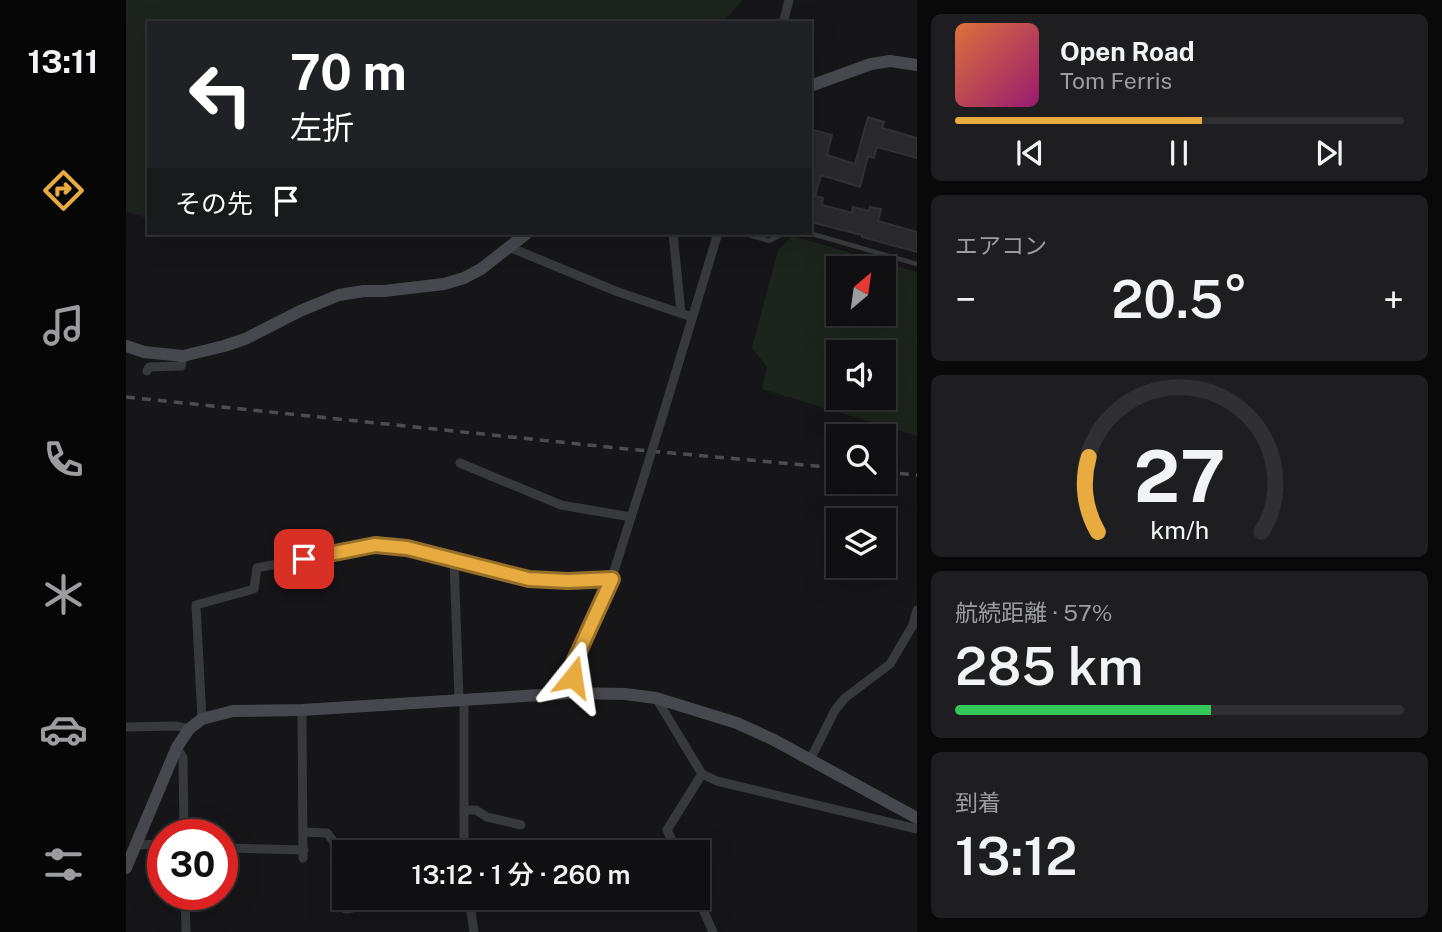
<!DOCTYPE html>
<html lang="ja">
<head>
<meta charset="utf-8">
<style>
  body { margin:0; font-family:"Public Sans","Noto Sans JP",sans-serif; background:#1e1e20; color:#f1f3f6; height:100vh; display:flex; flex-direction:column; font-size:26px; white-space:nowrap }
  * { box-sizing:border-box; margin:0 }
  p { font-size:23px; color:#9c9d9f }
  .icon { flex:none; width:38px; height:38px; fill:none; stroke:currentColor; stroke-width:2; stroke-linecap:round; stroke-linejoin:round }
  .map { position:relative; flex:1; overflow:hidden }
  .sheet { display:flex; flex-direction:column; gap:14px; padding:14px; background:#09090a; width:525px }
  .sheet>* { flex:none }
  .guide { position:absolute; left:21px; top:21px; width:665px; height:214px; border-radius:0px; box-shadow:0 7px 28px #0002,0 0 0 2px #303032; background:#202124; color:#fff; overflow:hidden }
  .needle { width:46px; rotate:29deg }
  .fabs { position:absolute; left:700px; top:256px; display:grid; gap:14px }
  .fabs a { display:grid; place-items:center; width:70px; height:70px; border-radius:0px; background:#101012; box-shadow:0 7px 28px #0002,0 0 0 2px #303032; font-size:35px }
  .speed { position:absolute; left:21px; top:819px; display:flex; gap:14px; font-size:35px; font-weight:700; text-align:center }
  .speed>* { display:grid; place-content:center; width:91px; height:91px; border-radius:50%; background:#101012; box-shadow:0 7px 28px #0002,0 0 0 2px #303032; line-height:1 }
  .speed .limit { border:10px solid #d22; background:#fff; color:#111 }
  .pin { position:absolute; display:grid; place-items:center; width:60px; height:60px; color:#fff; margin:-30px; border-radius:14px; box-shadow:0 4px 10px #0006 }
  .me { position:absolute; width:77px; margin:-38px; rotate:15deg; stroke-linejoin:round; filter:drop-shadow(0 0 5px #0008) }
  .turn { display:flex; align-items:center; gap:24px; height:147px; padding:0 28px; font-size:32px }
  .turn .icon { width:91px; height:91px; stroke-width:2.5 }
  .turn b { display:block; font-size:49px; line-height:60px }
  .then { display:flex; align-items:center; height:66px; padding:0 28px; background:#0003; gap:14px; font-size:26px }
  .big { font-size:52px; font-weight:600; line-height:1.1 }
  .sheet .card { flex:1; display:flex; flex-direction:column; justify-content:center; gap:10px; min-width:0; padding:0 24px; border-radius:10px; background:#1e1e20 }
  .sheet .dial { align-items:center; gap:0 }
  .dial svg { height:182px; overflow:visible; fill:none; stroke:#303032; stroke-width:7; stroke-linecap:round; text-anchor:middle }
  .dial text { fill:#f1f3f6; stroke:none }
  .song { display:flex; align-items:center; gap:21px }
  .cover { width:84px; height:84px; border-radius:10px; background:linear-gradient(135deg,hsl(20 70% 55%),hsl(320 70% 35%)) }
  .played { height:7px; border-radius:4px; background:linear-gradient(90deg,#e7ab3f 55%,#303032 55%) }
  .keys { display:flex; justify-content:space-around; direction:ltr }
  .heat { display:flex; justify-content:space-between; align-items:center; font-size:38px; direction:ltr }
  .charge { height:10px; border-radius:5px; background:linear-gradient(90deg,#34c759 57%,#303032 0) }
  .trip { position:absolute; left:206px; top:840px; width:378px; height:70px; border-radius:0px; background:#101012; box-shadow:0 7px 28px #0002,0 0 0 2px #303032; font-weight:600; line-height:70px; text-align:center }
  main { display:flex; flex:1; min-height:0 }
  .menu { display:flex; flex-direction:column; width:126px; justify-content:space-around; align-items:center; background:#060607; color:#9c9d9f }
  .menu .icon { width:49px; height:49px }
  .menu .active { color:#e7ab3f }
  .menu b { font-size:32px; color:#f1f3f6 }
  .map>svg:first-child { display:block }
  .green { fill:#1d231d; fill-rule:evenodd }
  .building { fill:#29292c; stroke:#303134; stroke-width:2 }
  .lines { fill:none; stroke-linecap:round; stroke-linejoin:round }
  .lane { stroke:#38393d; stroke-width:4.5 }
  .street { stroke:#38393d; stroke-width:9 }
  .secondary { stroke:#46484d; stroke-width:12 }
  .rail { stroke:#4b4d52; stroke-width:3.5; stroke-dasharray:9 7; stroke-linecap:butt }
  .street-bridge { stroke:#38393d; stroke-width:9 }
  .route-casing { stroke:#966f29; stroke-width:18 }
  .route { stroke:#e7ab3f; stroke-width:12 }
</style>
</head>
<body>
<main>
<nav class="menu">
<b>13:11</b>
<svg class="icon active" aria-label="directions" viewBox="0 0 24 24"><path d="M12 3l9 9-9 9-9-9zM9 14v-3h6M13 9l2 2-2 2"/></svg>
<svg class="icon" aria-label="music" viewBox="0 0 24 24"><path d="M9 18V5l10-2v13"/><circle cx="6" cy="18" r="3"/><circle cx="16" cy="16" r="3"/></svg>
<svg class="icon" aria-label="phone" viewBox="0 0 24 24"><path d="M5 4h4l2 5-3 2q2 4 5 5l2-3 5 2v4C11 20 4 13 5 4z"/></svg>
<svg class="icon" aria-label="climate" viewBox="0 0 24 24"><path d="M12 3v18M4 7l16 10M4 17L20 7"/></svg>
<svg class="icon" aria-label="car" viewBox="0 0 24 24"><path d="M5 17H2v-5l4-1 3-4h7l3 4 3 1v5h-3M9 17h6M6 11h13"/><circle cx="7" cy="17" r="2"/><circle cx="17" cy="17" r="2"/></svg>
<svg class="icon" aria-label="filters" viewBox="0 0 24 24"><path d="M4 7h16M4 17h16"/><circle cx="9" cy="7" r="2"/><circle cx="15" cy="17" r="2"/></svg>
</nav>
<div class="map">
<svg width="791" height="932" viewBox="0 0 791 932">
  <rect width="100%" height="100%" fill="#161618"/>
  <!-- green -->
  <g class="green">
    <polygon points="0,0 617,0 596,23 23,23 23,219 0,211"/>
    <path d="M666 236 791 272V436L636 389 641 367 626 348 652 250ZM712 268H758V313H712ZM712 352H758V397H712Z"/>
  </g>
  <!-- building -->
  <polygon class="building" points="742,117 758,122 756,128 791,138 791,158 751,147 748,158 742,156 734,187 695,175 689,196 697,198 696,205 726,213 727,207 743,211 744,207 755,209 752,221 791,232 791,252 736,237 736,235 684,222 684,129 706,135 701,155 729,164"/>
  <g class="lines">
    <!-- lane -->
    <g class="lane">
      <polyline points="616,233 643,241 659,233"/>
      <polyline points="683,233 791,264"/>
    </g>
    <!-- street -->
    <g class="street">
      <polyline points="657,23 663,0"/>
      <polyline points="547,233 555,313"/>
      <polyline points="383,247 492,292 566,317"/>
      <polyline points="21,371 23,367 55,366 57,356"/>
      <polyline points="532,431 592,233"/>
      <polyline points="334,463 435,505 505,517"/>
      <polyline points="328,560 333,699"/>
      <polyline points="446,693 449,660 483,587 520,470"/>
      <polyline points="530,698 576,774 591,781 791,829"/>
      <polyline points="338,699 338,852"/>
      <polyline points="176,710 177,858"/>
      <polyline points="76,719 70,605 128,589 131,568 249,545 281,548 403,579 442,581 486,579"/>
      <polyline points="0,727 51,726 63,729"/>
      <polyline points="51,747 57,758 58,835"/>
      <polyline points="684,760 709,710 719,698 764,664 787,625 791,610"/>
      <polyline points="338,810 350,810 361,817 395,825"/>
      <polyline points="177,832 201,833 208,842 213,905 220,909 279,898"/>
      <polyline points="10,845 37,844"/>
      <polyline points="96,846 105,848 178,850"/>
      <polyline points="552,852 541,830 576,774"/>
      <polyline points="59,894 60,932"/>
      <polyline points="343,898 348,932"/>
      <polyline points="572,898 587,932"/>
    </g>
    <!-- secondary -->
    <g class="secondary">
      <polyline points="684,86 745,64 764,61 791,65"/>
      <polyline points="0,346 18,352 57,356 98,346 119,339 174,311 213,295 238,291 258,291 318,284 338,278 355,269 401,233"/>
      <polyline points="0,868 51,747 63,729 76,719 107,711 176,710 446,693 499,694 530,698 611,723 648,740 791,818"/>
    </g>
    <!-- rail -->
    <g class="rail">
      <polyline points="0,397 501,449 712,468"/>
      <polyline points="758,472 791,475"/>
    </g>
    <!-- street-bridge -->
    <polyline class="street-bridge" points="520,470 532,431"/>
  </g>
  <g class="lines">
    <defs>
      <polyline id="route" points="178,559 249,545 281,548 403,579 442,581 486,579 449,660 447,677"/>
    </defs>
    <!-- route casing -->
    <use href="#route" class="route-casing"/>
    <!-- route -->
    <use href="#route" class="route"/>
  </g>
</svg>
<div class="fabs">
<a><svg class="needle" viewBox="-14 -14 28 28"><path d="M0-13l5 13h-10z" fill="#e53935"/><path d="M0 13l5-13h-10z" fill="#9c9d9f"/></svg></a>
<a><svg class="icon" aria-label="sound" viewBox="0 0 24 24"><path d="M4 9h4l5-4v14l-5-4H4zM17 9q2 3 0 6"/></svg></a>
<a><svg class="icon" aria-label="search" viewBox="0 0 24 24"><circle cx="10" cy="10" r="6"/><path d="M15 15l6 6"/></svg></a>
<a><svg class="icon" aria-label="layers" viewBox="0 0 24 24"><path d="M12 4l9 5-9 5-9-5zM3 14l9 5 9-5"/></svg></a>
</div>
<div class="speed"><div class="limit">30</div></div>
<div class="pin" style="left:178px;top:559px;background:#d93025"><svg class="icon" aria-label="arrive" viewBox="0 0 24 24"><path d="M6 21V4h12l-3 4 3 4H6"/></svg></div>
<svg class="me" style="left:447px;top:677px" viewBox="-20 -20 40 40"><path d="M0-17L14 15 0 8-14 15z" fill="#e7ab3f" stroke="#fff" stroke-width="4"/></svg>
<div class="trip">13:12 · 1 分 · 260 m</div>
<div class="guide">
<div class="turn"><svg class="icon" aria-label="left" viewBox="0 0 24 24"><path d="M17 20v-9H6M10 6l-5 5 5 5"/></svg><div><b>70 m</b>左折</div></div>
<div class="then">その先<svg class="icon" aria-label="arrive" viewBox="0 0 24 24"><path d="M6 21V4h12l-3 4 3 4H6"/></svg></div>
</div>
</div>
<section class="sheet">
<div class="card">
<div class="song"><i class="cover"></i><div><b>Open Road</b><p>Tom Ferris</p></div></div>
<div class="played"></div>
<div class="keys"><svg class="icon" aria-label="previous" viewBox="0 0 24 24"><path d="M18 5L8 12l10 7zM5 5v14"/></svg><svg class="icon" aria-label="pause" viewBox="0 0 24 24"><path d="M8 5v14M16 5v14"/></svg><svg class="icon" aria-label="next" viewBox="0 0 24 24"><path d="M6 5l10 7-10 7zM19 5v14"/></svg></div>
</div>
<div class="card"><p>エアコン</p>
<div class="heat"><a>−</a><b class="big">20.5°</b><a>+</a></div>
</div>
<div class="card dial"><svg viewBox="0 0 100 80">
<path d="M14 69A42 42 0 1 1 86 69"/>
<path d="M14 69A42 42 0 0 1 10 36" stroke="#e7ab3f"/>
<text x="50" y="56" font-size="32" font-weight="700">27</text>
<text x="50" y="72" font-size="11">km/h</text>
</svg></div>
<div class="card"><p>航続距離 · 57%</p><b class="big">285 km</b><div class="charge"></div></div>
<div class="card"><p>到着</p><b class="big">13:12</b></div>
</section>
</main>
</body>
</html>
